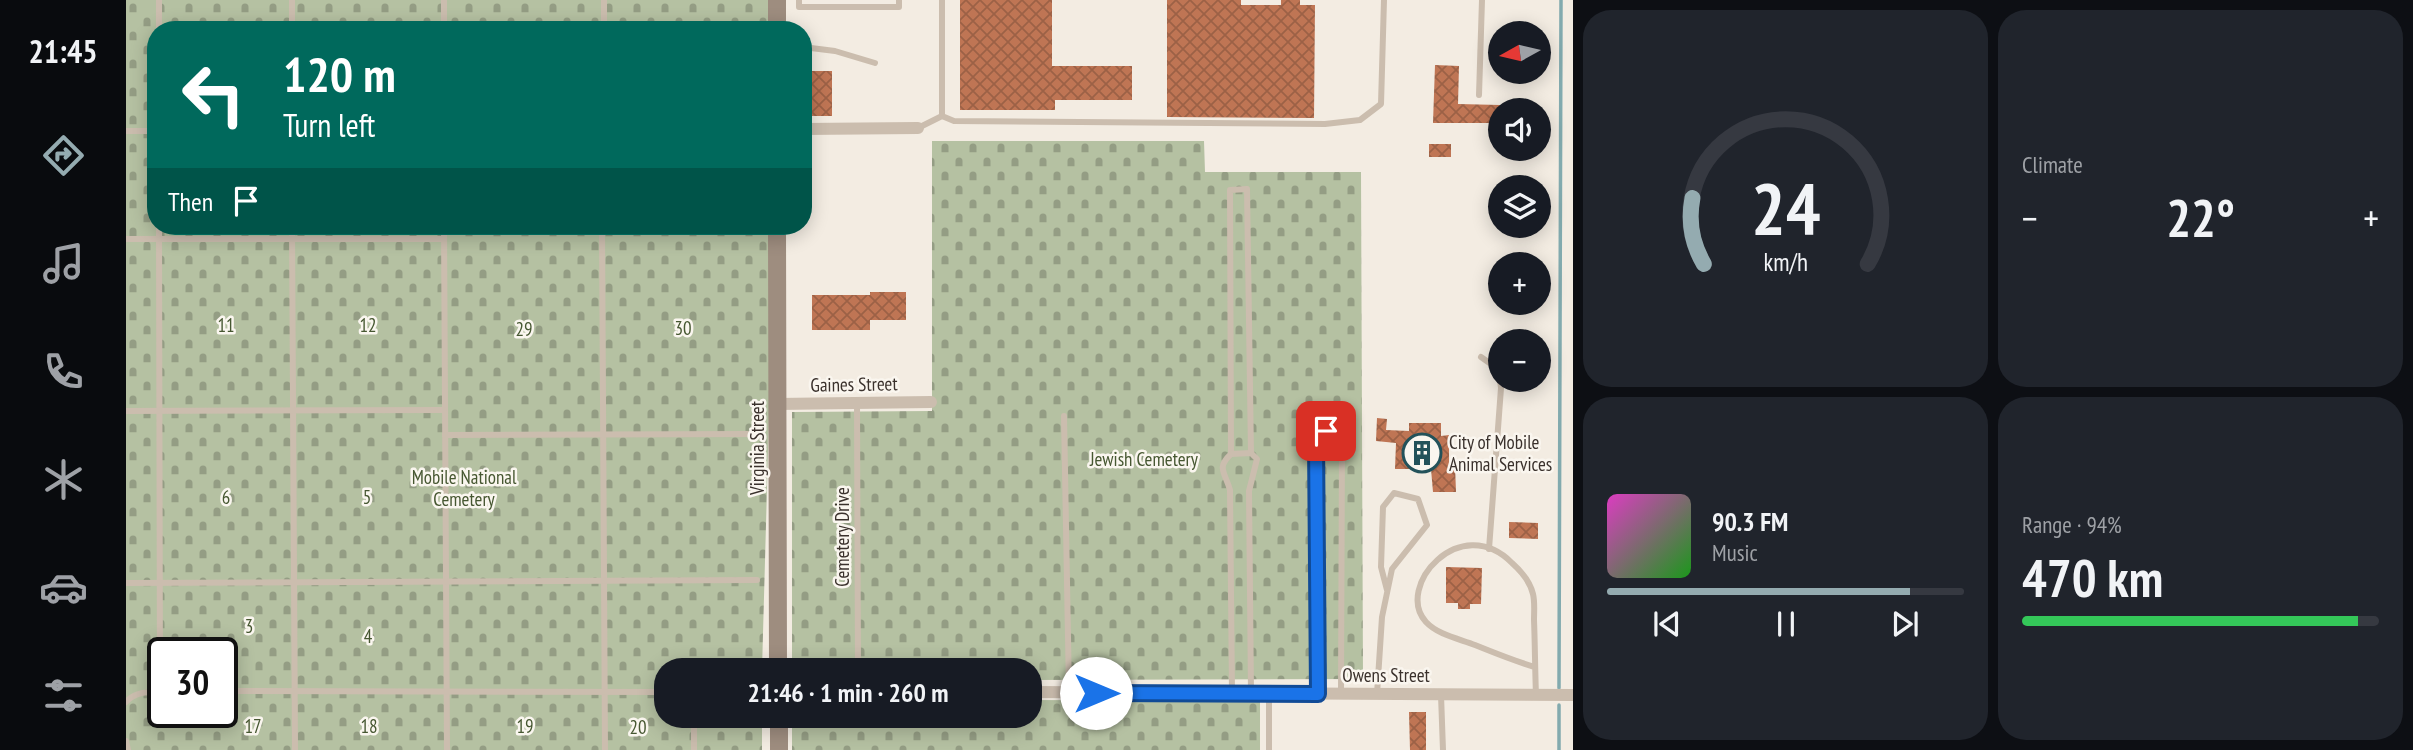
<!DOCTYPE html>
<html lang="en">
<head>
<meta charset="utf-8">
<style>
  body { margin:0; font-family:"PT Sans Narrow",sans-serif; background:#20242c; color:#f1f3f6; height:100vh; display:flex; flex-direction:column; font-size:26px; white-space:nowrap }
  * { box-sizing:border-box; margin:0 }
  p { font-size:23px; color:#9ea1a6 }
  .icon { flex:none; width:38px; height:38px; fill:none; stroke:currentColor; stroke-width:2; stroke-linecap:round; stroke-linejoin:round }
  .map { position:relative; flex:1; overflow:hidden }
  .side { display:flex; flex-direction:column; gap:10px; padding:10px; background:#0d0f14; width:840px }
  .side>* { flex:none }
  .hud { position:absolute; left:21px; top:21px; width:665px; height:214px; border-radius:28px; box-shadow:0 4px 18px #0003; background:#00695c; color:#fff; overflow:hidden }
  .needle { width:46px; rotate:262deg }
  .tools { position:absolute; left:1362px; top:21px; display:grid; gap:14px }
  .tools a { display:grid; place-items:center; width:63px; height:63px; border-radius:50%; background:#171b24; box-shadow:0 4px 18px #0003; font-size:35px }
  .speed { position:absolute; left:21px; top:637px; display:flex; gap:14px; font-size:35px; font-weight:700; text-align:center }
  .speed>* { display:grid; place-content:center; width:91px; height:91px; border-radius:50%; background:#171b24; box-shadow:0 4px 18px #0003; line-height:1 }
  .speed .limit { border:4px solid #111; border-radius:10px; background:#fff; color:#111 }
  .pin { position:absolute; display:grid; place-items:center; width:60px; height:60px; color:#fff; margin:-30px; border-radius:14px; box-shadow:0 4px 10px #0006 }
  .me { position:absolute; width:77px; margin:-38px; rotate:90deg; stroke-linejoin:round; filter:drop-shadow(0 0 5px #0008) }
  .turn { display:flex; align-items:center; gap:24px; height:147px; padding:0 21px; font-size:32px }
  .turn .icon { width:91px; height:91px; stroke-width:2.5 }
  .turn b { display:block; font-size:49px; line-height:60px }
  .then { display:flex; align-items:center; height:66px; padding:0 21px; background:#0003; gap:14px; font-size:26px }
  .big { font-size:52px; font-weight:700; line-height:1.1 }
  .side .tile { flex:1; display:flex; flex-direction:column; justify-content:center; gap:10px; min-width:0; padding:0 24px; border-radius:28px; background:#20242c }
  .side .dial { align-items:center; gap:0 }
  .dial svg { height:182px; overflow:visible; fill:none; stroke:#363941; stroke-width:7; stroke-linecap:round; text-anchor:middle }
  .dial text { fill:#f1f3f6; stroke:none }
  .song { display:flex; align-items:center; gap:21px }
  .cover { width:84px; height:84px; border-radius:10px; background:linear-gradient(135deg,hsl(310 70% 55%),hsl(120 70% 35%)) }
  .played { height:7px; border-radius:4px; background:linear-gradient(90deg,#94abb0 85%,#363941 85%) }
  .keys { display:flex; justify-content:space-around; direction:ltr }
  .heat { display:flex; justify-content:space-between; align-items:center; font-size:38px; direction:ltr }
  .charge { height:10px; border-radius:5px; background:linear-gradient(90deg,#34c759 94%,#363941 0) }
  .side .tiles { flex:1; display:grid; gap:10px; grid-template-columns:repeat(2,1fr) }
  .trip { position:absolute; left:528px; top:658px; width:388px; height:70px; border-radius:28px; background:#171b24; box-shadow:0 4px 18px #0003; font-weight:700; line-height:70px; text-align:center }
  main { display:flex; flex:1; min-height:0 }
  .dock { display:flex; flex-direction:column; width:126px; justify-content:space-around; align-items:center; background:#090b0e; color:#9ea1a6 }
  .dock .icon { width:49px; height:49px }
  .dock .current { color:#94abb0 }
  .dock b { font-size:32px; color:#f1f3f6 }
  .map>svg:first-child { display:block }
  .cemetery { fill:url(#cemetery-stones); fill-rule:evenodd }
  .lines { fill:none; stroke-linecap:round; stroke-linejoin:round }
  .stream { stroke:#82aaae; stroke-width:3.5 }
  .building { fill:url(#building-cross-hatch) }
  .lane { stroke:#cbbdae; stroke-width:6 }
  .street { stroke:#cbbdae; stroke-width:12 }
  .secondary { stroke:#9e8d7f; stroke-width:18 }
  .route-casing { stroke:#114b97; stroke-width:18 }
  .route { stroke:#1a73e8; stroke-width:12 }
  .labels { text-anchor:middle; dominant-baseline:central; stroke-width:5; stroke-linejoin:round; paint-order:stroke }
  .park-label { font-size:19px; fill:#465731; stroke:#faf6ef }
  .street-label { font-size:19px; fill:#3a312c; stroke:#faf6ef }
  .poi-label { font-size:19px; fill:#3a312c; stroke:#faf6ef; text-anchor:start }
</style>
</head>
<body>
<main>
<nav class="dock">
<b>21:45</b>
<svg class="icon current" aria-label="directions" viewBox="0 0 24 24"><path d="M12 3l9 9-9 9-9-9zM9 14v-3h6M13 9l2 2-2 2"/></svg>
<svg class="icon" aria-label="music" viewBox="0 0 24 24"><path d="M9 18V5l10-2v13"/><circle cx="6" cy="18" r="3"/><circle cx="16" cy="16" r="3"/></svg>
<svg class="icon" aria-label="phone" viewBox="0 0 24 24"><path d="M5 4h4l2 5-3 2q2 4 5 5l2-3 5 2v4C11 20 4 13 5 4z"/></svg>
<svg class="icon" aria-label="climate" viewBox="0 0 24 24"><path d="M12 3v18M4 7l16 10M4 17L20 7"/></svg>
<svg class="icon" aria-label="car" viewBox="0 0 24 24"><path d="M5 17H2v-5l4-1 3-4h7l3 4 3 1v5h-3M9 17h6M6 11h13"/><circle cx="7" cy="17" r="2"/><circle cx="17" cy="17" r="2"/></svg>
<svg class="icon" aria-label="filters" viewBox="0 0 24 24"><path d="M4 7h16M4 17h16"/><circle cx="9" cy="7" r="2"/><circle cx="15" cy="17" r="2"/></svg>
</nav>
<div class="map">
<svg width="1447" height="750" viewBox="0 0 1447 750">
  <defs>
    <pattern id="cemetery-stones" width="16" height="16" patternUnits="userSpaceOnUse" patternTransform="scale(1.75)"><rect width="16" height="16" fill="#b5c1a2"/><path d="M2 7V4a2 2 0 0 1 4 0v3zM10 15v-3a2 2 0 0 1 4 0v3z" fill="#949d84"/></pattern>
    <pattern id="building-cross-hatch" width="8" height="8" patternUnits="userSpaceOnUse" patternTransform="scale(1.75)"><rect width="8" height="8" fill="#bf7554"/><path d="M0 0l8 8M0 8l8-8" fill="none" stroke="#9c6146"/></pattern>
  </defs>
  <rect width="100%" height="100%" fill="#f3ece2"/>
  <!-- cemetery -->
  <g class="cemetery">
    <path d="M0 0H642V30H30V226H643V415L636 670H541V716H636V750H0ZM37 653H96V712H37Z"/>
    <polygon points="806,141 1078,141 1079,172 1235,172 1237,679 905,680 905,670 666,670 666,412 806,411"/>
    <polygon points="905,700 1134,701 1134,750 666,750 666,716 905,716"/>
  </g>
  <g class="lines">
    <!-- stream -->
    <g class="stream">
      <polyline points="1433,688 1435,0"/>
      <polyline points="1433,705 1433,750"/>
    </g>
  </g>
  <!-- building -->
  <g class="building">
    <polygon points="834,0 926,0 926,66 1006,66 1006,100 929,100 929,110 834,110"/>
    <polygon points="1041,0 1115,0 1115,5 1155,5 1155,0 1174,0 1174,5 1189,5 1188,118 1041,117"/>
    <polygon points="1309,65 1333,66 1332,104 1374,105 1374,123 1307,123"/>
    <rect x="677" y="71" width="29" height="45"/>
    <rect x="1303" y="144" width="22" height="13"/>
    <polygon points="744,292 780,292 780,320 744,320 744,330 686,330 686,295 744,295"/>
    <polygon points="1251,418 1261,419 1260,430 1283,431 1283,423 1315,423 1315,436 1323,435 1323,465 1329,465 1330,492 1307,492 1305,469 1269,469 1270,443 1250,441"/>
    <polygon points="1383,522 1412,523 1412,539 1383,538"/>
    <polygon points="1320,567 1356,568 1355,604 1344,604 1344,609 1332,609 1332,603 1320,603"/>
    <polygon points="1283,712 1300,712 1300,750 1284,750"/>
  </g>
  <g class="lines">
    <!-- lane -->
    <g class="lane">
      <polyline points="166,0 166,30"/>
      <polyline points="673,0 673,7 773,7 773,0"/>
      <polyline points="816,0 816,116"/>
      <polyline points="33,30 33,0"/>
      <polyline points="318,30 318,0"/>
      <polyline points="478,30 478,0"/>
      <polyline points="677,47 709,51 749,63"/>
      <polyline points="1353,95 1356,0"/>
      <polyline points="792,128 816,116 828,121 1199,124 1234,120 1255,104 1258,0"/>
      <polyline points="0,131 30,131"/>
      <polyline points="33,226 34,692"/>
      <polyline points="166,226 169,750"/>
      <polyline points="318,226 321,750"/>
      <polyline points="476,226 479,750"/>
      <polyline points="0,239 318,239"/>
      <polyline points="1355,357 1372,369 1374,379"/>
      <polyline points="731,403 732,670"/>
      <polyline points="0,411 318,410"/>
      <polyline points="938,416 943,692"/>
      <polyline points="319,435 622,434"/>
      <polyline points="1105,454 1104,190 1121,189 1125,453"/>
      <polyline points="1363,549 1375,388 1374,380"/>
      <polyline points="0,583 631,580"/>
      <path d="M1409 667C1388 661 1369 653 1349 645 1334 639 1312 635 1300 622 1268 587 1334 511 1386 563 1395 571 1404 581 1407 594 1409 602 1408 612 1408 620 1409 645 1409 670 1410 695"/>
      <polyline points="96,691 541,692"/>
      <path d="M1106 693 1104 490C1099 472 1090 468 1105 454L1125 453 1131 459 1123 491 1125 693"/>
      <polyline points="1143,693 1143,750"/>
      <polyline points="1192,694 1190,440 1200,431 1205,431 1214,436 1216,443 1215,694"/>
      <polyline points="1251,694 1256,617 1266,569 1301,525 1292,499 1268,493 1257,507 1255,567 1261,590"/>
      <polyline points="1315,695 1317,750"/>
      <path d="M0 702C10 691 23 692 37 692"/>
      <polyline points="0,741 2,750"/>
      <polyline points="568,750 568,716"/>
    </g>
    <!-- street -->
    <g class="street">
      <polyline points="677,129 792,128"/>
      <polyline points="651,404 805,402"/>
      <polyline points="905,692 1447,695"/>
    </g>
    <!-- secondary -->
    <g class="secondary">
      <polyline points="651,30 651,0"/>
      <polyline points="651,226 652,670"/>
      <polyline points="653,716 653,750"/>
    </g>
  </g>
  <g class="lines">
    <defs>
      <polyline id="route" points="970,693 1192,694 1190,440 1200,431"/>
    </defs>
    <!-- route casing -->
    <use href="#route" class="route-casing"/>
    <!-- route -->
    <use href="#route" class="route"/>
  </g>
  <!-- icons -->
  <defs>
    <symbol id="building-ring" viewBox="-11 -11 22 22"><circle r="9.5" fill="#faf6ef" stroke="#23525a" stroke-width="1.5"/><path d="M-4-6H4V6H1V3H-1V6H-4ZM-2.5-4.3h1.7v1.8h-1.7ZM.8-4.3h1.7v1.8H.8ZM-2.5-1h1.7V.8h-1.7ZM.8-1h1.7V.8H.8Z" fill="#23525a"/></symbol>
  </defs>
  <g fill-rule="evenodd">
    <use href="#building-ring" x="1274" y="431" width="44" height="44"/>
  </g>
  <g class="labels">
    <!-- park labels -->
    <g class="park-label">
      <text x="100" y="325">11</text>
      <text x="242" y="325">12</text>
      <text x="557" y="328">30</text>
      <text x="398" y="329">29</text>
      <text x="1018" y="459">Jewish Cemetery</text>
      <text x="338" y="477">Mobile National<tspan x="338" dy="22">Cemetery</tspan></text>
      <text x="100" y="497">6</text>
      <text x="241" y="497">5</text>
      <text x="123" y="626">3</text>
      <text x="242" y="636">4</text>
      <text x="127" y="726">17</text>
      <text x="243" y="726">18</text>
      <text x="399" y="726">19</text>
      <text x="512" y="727">20</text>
    </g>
    <!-- street labels -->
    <g class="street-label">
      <text transform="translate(728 384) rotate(-1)">Gaines Street</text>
      <text transform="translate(631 448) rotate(-90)">Virginia Street</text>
      <text transform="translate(716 537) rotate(-90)">Cemetery Drive</text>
      <text x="1260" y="675">Owens Street</text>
    </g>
    <!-- poi labels -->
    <g class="poi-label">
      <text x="1323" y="442">City of Mobile<tspan x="1323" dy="22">Animal Services</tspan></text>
    </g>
  </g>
</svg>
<div class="tools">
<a><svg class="needle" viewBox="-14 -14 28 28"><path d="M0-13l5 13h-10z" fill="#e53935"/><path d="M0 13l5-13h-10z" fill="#9ea1a6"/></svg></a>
<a><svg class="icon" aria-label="sound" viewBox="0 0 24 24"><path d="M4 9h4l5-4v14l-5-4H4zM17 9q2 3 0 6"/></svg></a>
<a><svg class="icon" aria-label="layers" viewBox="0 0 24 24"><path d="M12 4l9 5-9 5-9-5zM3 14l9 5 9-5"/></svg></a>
<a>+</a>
<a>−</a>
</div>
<div class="speed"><div class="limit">30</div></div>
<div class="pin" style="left:1200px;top:431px;background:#d93025"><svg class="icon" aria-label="arrive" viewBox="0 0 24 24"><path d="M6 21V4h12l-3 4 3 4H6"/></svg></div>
<svg class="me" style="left:970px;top:693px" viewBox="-20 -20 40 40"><circle r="19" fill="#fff"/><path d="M0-13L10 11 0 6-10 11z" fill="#1a73e8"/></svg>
<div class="trip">21:46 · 1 min · 260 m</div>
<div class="hud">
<div class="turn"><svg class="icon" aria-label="left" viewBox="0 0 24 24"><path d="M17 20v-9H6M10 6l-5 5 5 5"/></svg><div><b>120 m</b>Turn left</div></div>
<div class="then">Then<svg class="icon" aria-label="arrive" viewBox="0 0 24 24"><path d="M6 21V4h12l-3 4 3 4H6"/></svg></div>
</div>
</div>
<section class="side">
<div class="tiles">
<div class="tile dial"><svg viewBox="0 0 100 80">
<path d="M14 69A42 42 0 1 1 86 69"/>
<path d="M14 69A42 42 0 0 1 9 40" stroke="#94abb0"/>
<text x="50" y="56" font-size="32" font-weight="700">24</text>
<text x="50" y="72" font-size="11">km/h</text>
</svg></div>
<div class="tile"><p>Climate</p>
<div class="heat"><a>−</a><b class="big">22°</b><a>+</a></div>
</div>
<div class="tile">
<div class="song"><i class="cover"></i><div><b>90.3 FM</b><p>Music</p></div></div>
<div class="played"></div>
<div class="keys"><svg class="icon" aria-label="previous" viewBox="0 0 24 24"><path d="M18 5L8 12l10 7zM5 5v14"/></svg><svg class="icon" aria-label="pause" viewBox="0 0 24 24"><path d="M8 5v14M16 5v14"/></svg><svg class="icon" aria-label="next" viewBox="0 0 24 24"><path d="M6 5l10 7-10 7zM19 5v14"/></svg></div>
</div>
<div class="tile"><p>Range · 94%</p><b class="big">470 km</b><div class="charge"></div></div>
</div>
</section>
</main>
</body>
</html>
